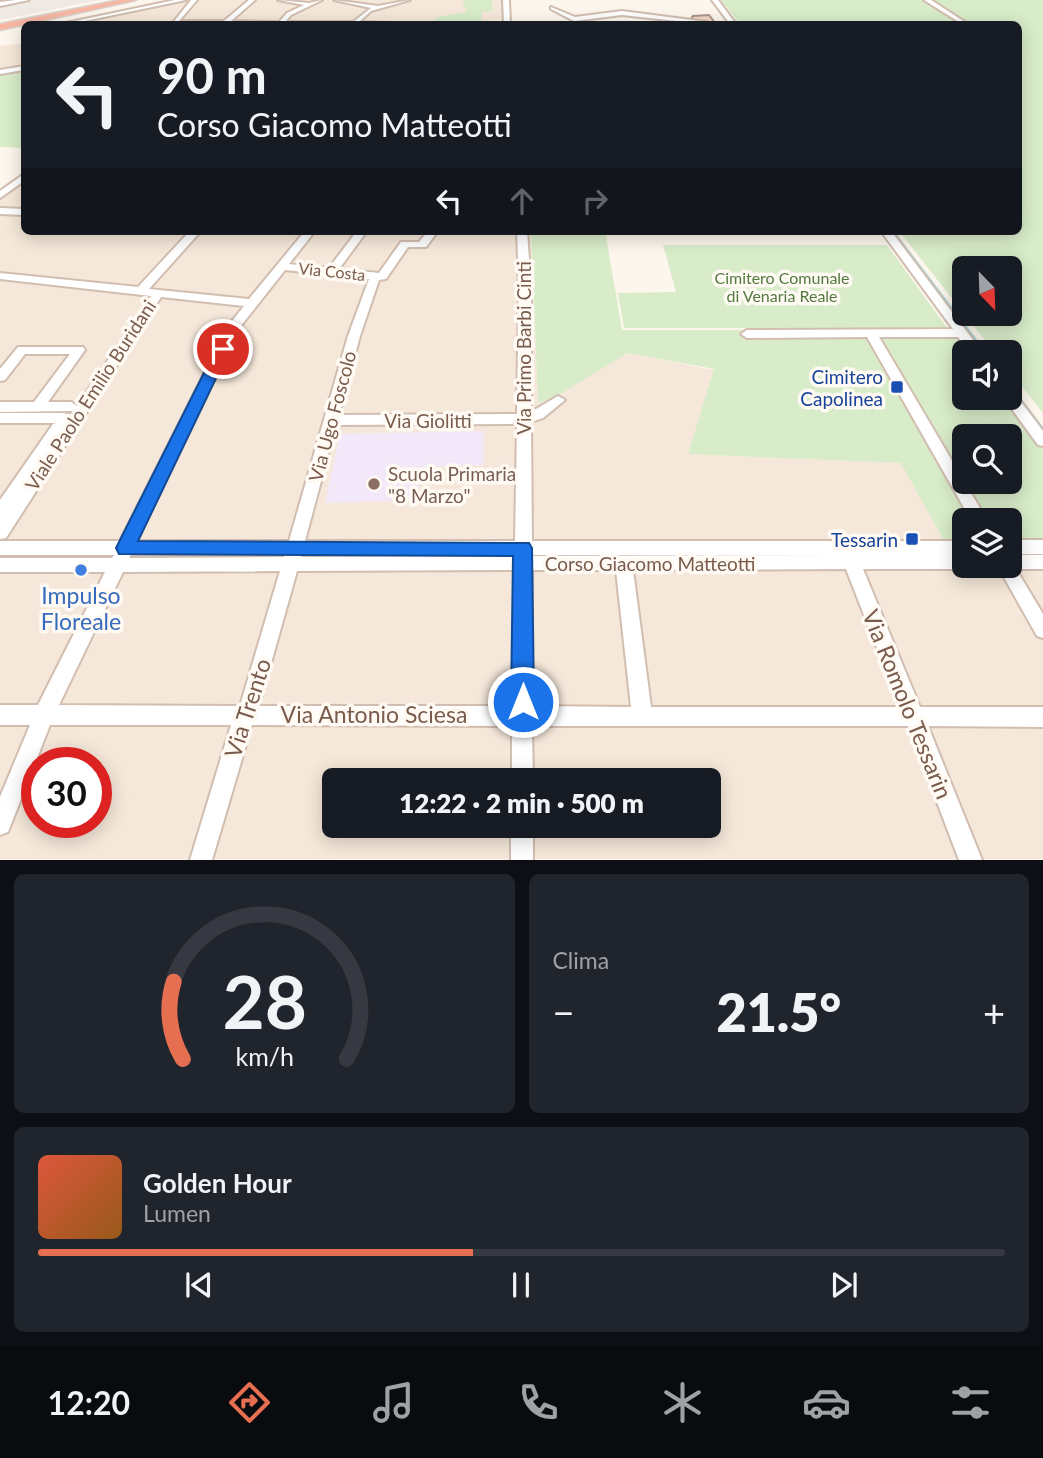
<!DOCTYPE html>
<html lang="it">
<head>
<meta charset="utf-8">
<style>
  body { margin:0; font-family:Lato,sans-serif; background:#20242c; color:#f1f3f6; height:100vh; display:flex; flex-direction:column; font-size:26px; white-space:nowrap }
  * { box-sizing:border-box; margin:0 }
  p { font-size:23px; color:#9ea1a6 }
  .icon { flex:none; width:38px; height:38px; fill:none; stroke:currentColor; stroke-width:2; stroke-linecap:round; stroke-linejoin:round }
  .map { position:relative; height:860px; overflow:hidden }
  .panel { display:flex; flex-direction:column; gap:14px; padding:14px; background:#0d0f14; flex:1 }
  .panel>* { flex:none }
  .banner { position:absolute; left:21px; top:21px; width:1001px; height:214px; border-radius:10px; box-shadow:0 4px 18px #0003; background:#171b24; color:#f1f3f6; overflow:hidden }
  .needle { width:46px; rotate:157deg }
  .tools { position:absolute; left:952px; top:256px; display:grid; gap:14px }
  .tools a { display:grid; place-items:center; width:70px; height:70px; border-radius:10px; background:#171b24; box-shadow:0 4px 18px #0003; font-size:35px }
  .speed { position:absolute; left:21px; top:747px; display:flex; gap:14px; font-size:35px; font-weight:700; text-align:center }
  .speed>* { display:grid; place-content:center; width:91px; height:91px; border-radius:50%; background:#171b24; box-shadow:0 4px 18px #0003; line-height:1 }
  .speed .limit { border:10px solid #d22; background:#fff; color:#111 }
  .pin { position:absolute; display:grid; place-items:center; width:60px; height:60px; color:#fff; margin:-30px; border:4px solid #fff; border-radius:50%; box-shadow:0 2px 7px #0007 }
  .me { position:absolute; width:77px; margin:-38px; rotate:0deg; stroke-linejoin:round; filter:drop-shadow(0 0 5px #0008) }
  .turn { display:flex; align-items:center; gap:24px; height:147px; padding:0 21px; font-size:32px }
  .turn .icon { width:91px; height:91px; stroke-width:2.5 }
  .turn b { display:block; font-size:49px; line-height:60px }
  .lanes { display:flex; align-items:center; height:66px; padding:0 21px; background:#0003; justify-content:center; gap:35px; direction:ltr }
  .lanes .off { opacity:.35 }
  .big { font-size:52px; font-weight:800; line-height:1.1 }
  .panel .widget { flex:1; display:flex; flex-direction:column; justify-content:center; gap:10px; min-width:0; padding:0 24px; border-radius:10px; background:#20242c }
  .panel .dial { align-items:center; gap:0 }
  .dial svg { height:182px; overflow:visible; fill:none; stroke:#363941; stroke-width:7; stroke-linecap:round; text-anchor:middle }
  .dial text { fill:#f1f3f6; stroke:none }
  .song { display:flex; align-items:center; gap:21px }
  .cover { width:84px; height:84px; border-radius:10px; background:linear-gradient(135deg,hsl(10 70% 55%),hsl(30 70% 35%)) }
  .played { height:7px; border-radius:4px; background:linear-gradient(90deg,#e76f51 45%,#363941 45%) }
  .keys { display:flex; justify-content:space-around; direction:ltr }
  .heat { display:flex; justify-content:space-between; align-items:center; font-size:38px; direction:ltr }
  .panel .tiles { flex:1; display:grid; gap:14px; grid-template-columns:1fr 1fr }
  .widget:last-child { grid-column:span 2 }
  .trip { position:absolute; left:322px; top:768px; width:399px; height:70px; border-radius:10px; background:#171b24; box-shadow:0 4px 18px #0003; font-weight:800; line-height:70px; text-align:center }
  .tab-bar { display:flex; height:112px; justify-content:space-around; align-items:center; background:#090b0e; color:#9ea1a6 }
  .tab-bar .icon { width:49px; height:49px }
  .tab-bar .on { color:#e76f51 }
  .tab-bar b { font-size:32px; color:#f1f3f6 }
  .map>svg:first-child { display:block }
  .residential { fill:#f5e8da; fill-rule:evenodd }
  .industrial { fill:#efe9e4 }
  .education { fill:#f3e8fa }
  .green { fill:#d8ecc9; fill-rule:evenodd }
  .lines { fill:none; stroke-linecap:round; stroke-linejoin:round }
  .stream-far1 { stroke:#a5d3da; stroke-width:2 }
  .stream { stroke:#a5d3da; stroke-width:2.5 }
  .building { fill:#f3d5c3; stroke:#aa9588; stroke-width:2 }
  .minor-casing { stroke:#d1beb0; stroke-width:4 }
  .highway-casing { stroke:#dad1cd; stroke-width:3 }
  .minor { fill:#fff; fill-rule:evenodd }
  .highway { fill:#f7b7a3; fill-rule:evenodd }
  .route { fill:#1a73e8; stroke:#114b97; stroke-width:2 }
  .transit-dot { fill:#1a4fb4; stroke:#fffaf3; stroke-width:2.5 }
  .education-dot { fill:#8d6e63; stroke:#fffaf3; stroke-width:2.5 }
  .shop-dot { fill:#3f7fe0; stroke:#fffaf3; stroke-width:2.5 }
  .labels { text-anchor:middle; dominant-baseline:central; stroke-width:7; stroke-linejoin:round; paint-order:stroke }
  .far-street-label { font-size:16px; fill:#7a5c4d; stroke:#fffaf3 }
  .far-park-label { font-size:16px; fill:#537a41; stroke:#fffaf3 }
  .street-label { font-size:19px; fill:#7a5c4d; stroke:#fffaf3 }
  .transit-label { font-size:19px; fill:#164399; stroke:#fffaf3; text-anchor:end }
  .education-label { font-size:19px; fill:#785e54; stroke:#fffaf3; text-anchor:start }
  .near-shop-label { font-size:23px; fill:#366cbe; stroke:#fffaf3 }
  .near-street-label { font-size:23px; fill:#7a5c4d; stroke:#fffaf3 }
</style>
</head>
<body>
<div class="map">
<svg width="1043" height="860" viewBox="0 0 1043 860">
  <rect width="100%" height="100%" fill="#fdf6ec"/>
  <!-- residential -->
  <g class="residential">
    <polygon points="189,0 507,0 507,20 421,23 64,24"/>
    <polygon points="24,43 24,69 0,73 0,46"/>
    <path d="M24 177V231H531L538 403 628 353 714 370 689 454 902 463 944 541H964V565H1010V540H1043V859H0V195ZM37 763H96V822H37ZM334 780H709V826H334Z"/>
  </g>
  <!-- industrial -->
  <polygon class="industrial" points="0,0 99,0 0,20"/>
  <!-- education -->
  <polygon class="education" points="484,431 484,465 421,467 418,500 325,503 340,434"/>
  <!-- green -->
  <g class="green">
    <polygon points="464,0 492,0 492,11 482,12 481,23 430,24 438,17 467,12 467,9 463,7"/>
    <path d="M721 0H1043V413L1010 371V352H994L899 231H1018V24H740ZM964 268H1010V313H964Z"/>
    <polygon points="24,70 24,148 0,147 0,74"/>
    <path d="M531 231H611L606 236 622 330H955L971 352H964V397H1005L1043 449V540H1010V520H964V541H944L901 463 688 454 714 369 628 353 560 394 538 403ZM964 436H1010V481H964Z"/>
    <polygon points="663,245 887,245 947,328 624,328 618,293 676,292"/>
  </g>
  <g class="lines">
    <!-- stream-far1 -->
    <polyline class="stream-far1" points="893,231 932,282"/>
    <!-- stream -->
    <g class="stream">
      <polyline points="930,280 985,352"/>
      <polyline points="1010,385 1043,429"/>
    </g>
  </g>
  <!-- building -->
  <polygon class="building" points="709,15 715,23 688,23 693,16"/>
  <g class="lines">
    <defs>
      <g id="minor">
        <polygon points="16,0 29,0 0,6 0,2"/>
        <polygon points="175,0 186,0 70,24 61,24"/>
        <polygon points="191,0 197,0 179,21 224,21 249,0 255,0 231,21 279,22 287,13 304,5 278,0 309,3 322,0 291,15 285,22 353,22 371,8 334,0 378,6 410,0 371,11 359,22 424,24 172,24"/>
        <polygon points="503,0 509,0 510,24 504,24"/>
        <polygon points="712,0 718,0 736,24 730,24"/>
        <polygon points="924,0 931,0 968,24 962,24"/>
        <polygon points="551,7 575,17 622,11 707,22 704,24 622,15 574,21 551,9"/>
        <polygon points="24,66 24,70 0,74 0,70"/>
        <polygon points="24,174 24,181 0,198 0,191"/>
        <polygon points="0,208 24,209 24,215 0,214"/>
        <path d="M190 231H201L149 289 249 299 305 231H315L289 264 329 268 357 231H367L339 269 379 273 401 242H419L428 231H438L426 247H408L386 279 379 280 360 336 339 415 517 414 519 288 517 231H527L531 288V412L558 396 565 400 543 418 531 422 532 541H964V555H857H964V565H971L964 569H863L920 707H1043V727L928 726 982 860H959L908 726H532L533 780H512V726L252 725 212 860H190L231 725H50L8 832 0 835V797L30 725H0V705H38L105 572H0V558H112L114 555H0V541H120L228 326 244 306 161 297 6 538 0 539V500L53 424 56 423H0V413H64L70 416 73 411 0 412V402H34L70 354H25L5 380 0 381V369L18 347H83L85 350 48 402H71L77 406 151 296 0 279V273L138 287ZM285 270 369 279 348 336 289 541H137L240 327ZM517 424 515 541H305L336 425ZM131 555H285L284 557 129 558ZM301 555H515V556L301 557ZM532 555H841L532 556ZM846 569 900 707H651L633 570ZM515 570 513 706H259L297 571ZM532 570H616L631 707 532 706ZM280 571 240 706 59 705 123 572Z"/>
        <polygon points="881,231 891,231 982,352 969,352 958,337 879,337 987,520 971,520 867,337 747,338 741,334 747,330 953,329"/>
        <polygon points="1010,393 1015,394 1043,431 1043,446 1038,445 1003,397 1010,397"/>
        <rect x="1010" y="540" width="33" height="14"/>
        <polygon points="1010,555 1043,555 1043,569 1016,569 1043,614 1043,638 1037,636 997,565 1010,565"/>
        <rect x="511" y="826" width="22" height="34"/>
      </g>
      <polygon id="highway" points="120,0 136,0 0,30 0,24"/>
    </defs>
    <!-- minor casing -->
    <use href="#minor" class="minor-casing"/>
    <!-- highway casing -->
    <use href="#highway" class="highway-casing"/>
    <!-- minor -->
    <use href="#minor" class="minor"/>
    <!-- highway -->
    <use href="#highway" class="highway"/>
  </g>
  <!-- route -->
  <polygon class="route" points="223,345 230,349 138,541 529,543 532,548 534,702 530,709 523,712 515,709 511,702 513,556 119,554 116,548 216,349"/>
  <!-- markers -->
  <g class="transit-dot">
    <rect x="890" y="380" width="14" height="14" rx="3.5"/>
    <rect x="905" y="532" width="14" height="14" rx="3.5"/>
  </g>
  <circle class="education-dot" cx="374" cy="484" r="7"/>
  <circle class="shop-dot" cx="81" cy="570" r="7"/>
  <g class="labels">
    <!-- far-street labels -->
    <g class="far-street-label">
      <text transform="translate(332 271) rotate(6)">Via Costa</text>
    </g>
    <!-- far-park labels -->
    <g class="far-park-label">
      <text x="782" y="277">Cimitero Comunale<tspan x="782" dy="18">di Venaria Reale</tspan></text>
    </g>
    <!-- street labels -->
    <g class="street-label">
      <text transform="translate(523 348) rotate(-90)">Via Primo Barbi Cinti</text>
      <text transform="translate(90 395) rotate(-57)">Viale Paolo Emilio Buridani</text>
      <text transform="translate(332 416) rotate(-75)">Via Ugo Foscolo</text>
      <text x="428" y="420">Via Giolitti</text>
      <text x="650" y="563">Corso Giacomo Matteotti</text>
    </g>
    <!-- transit labels -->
    <g class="transit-label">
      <text x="883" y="376">Cimitero<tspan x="883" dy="22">Capolinea</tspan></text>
      <text x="898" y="539">Tessarin</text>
    </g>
    <!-- education labels -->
    <g class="education-label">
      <text x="388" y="473">Scuola Primaria<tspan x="388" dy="22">"8 Marzo"</tspan></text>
    </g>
    <!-- near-shop labels -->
    <g class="near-shop-label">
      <text x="81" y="595">Impulso<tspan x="81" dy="26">Floreale</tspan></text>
    </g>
    <!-- near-street labels -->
    <g class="near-street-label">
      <text transform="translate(908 704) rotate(68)">Via Romolo Tessarin</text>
      <text transform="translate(247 708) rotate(-72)">Via Trento</text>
      <text x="374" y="714">Via Antonio Sciesa</text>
    </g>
  </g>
</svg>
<div class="tools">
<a><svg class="needle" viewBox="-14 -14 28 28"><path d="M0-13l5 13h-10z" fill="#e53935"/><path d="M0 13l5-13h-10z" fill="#9ea1a6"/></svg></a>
<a><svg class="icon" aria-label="sound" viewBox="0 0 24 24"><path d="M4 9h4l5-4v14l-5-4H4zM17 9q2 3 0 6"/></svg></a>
<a><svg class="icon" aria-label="search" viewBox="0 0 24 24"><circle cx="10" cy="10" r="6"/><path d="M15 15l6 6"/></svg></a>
<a><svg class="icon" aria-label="layers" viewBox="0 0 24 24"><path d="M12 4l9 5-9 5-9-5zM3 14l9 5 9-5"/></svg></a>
</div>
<div class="speed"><div class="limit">30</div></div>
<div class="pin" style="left:223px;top:349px;background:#d93025"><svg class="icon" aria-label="arrive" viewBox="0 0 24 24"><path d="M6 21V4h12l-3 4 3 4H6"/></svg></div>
<svg class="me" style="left:523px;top:702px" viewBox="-20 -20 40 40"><circle r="17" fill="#1a73e8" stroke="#fff" stroke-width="3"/><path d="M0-11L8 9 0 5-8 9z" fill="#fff"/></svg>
<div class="trip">12:22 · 2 min · 500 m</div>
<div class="banner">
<div class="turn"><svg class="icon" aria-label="left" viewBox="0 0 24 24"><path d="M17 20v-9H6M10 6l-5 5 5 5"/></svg><div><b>90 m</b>Corso Giacomo Matteotti</div></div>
<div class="lanes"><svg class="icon" aria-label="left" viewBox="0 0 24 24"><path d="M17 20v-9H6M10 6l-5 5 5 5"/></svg><svg class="icon off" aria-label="ahead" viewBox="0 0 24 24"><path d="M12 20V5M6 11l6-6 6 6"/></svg><svg class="icon off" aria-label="right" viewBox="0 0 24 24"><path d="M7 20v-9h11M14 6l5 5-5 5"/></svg></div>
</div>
</div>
<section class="panel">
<div class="tiles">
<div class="widget dial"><svg viewBox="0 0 100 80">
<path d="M14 69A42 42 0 1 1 86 69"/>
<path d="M14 69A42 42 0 0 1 10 35" stroke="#e76f51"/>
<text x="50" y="56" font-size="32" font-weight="700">28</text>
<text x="50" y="72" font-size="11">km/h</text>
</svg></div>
<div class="widget"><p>Clima</p>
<div class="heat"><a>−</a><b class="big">21.5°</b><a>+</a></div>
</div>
<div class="widget">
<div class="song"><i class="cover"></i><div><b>Golden Hour</b><p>Lumen</p></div></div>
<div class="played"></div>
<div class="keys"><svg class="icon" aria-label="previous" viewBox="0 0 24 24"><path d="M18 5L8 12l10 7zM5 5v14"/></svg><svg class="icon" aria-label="pause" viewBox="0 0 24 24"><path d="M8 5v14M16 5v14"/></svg><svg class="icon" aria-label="next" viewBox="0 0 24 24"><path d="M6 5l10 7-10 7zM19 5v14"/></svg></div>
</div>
</div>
</section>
<nav class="tab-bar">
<b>12:20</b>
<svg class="icon on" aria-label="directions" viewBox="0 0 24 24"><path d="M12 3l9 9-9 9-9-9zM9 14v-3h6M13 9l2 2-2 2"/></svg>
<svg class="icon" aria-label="music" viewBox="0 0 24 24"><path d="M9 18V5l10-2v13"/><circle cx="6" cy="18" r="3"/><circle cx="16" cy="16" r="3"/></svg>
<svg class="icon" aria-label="phone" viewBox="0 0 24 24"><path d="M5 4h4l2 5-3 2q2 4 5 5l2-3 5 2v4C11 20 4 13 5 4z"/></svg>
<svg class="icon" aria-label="climate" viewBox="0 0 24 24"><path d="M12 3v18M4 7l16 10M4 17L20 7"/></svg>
<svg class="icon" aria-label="car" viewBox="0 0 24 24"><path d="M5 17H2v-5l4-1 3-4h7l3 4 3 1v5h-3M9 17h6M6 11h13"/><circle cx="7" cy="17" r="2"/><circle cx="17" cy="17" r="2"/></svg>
<svg class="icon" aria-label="filters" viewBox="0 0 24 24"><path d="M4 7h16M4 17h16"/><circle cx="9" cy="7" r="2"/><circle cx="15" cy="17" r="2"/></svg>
</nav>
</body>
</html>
